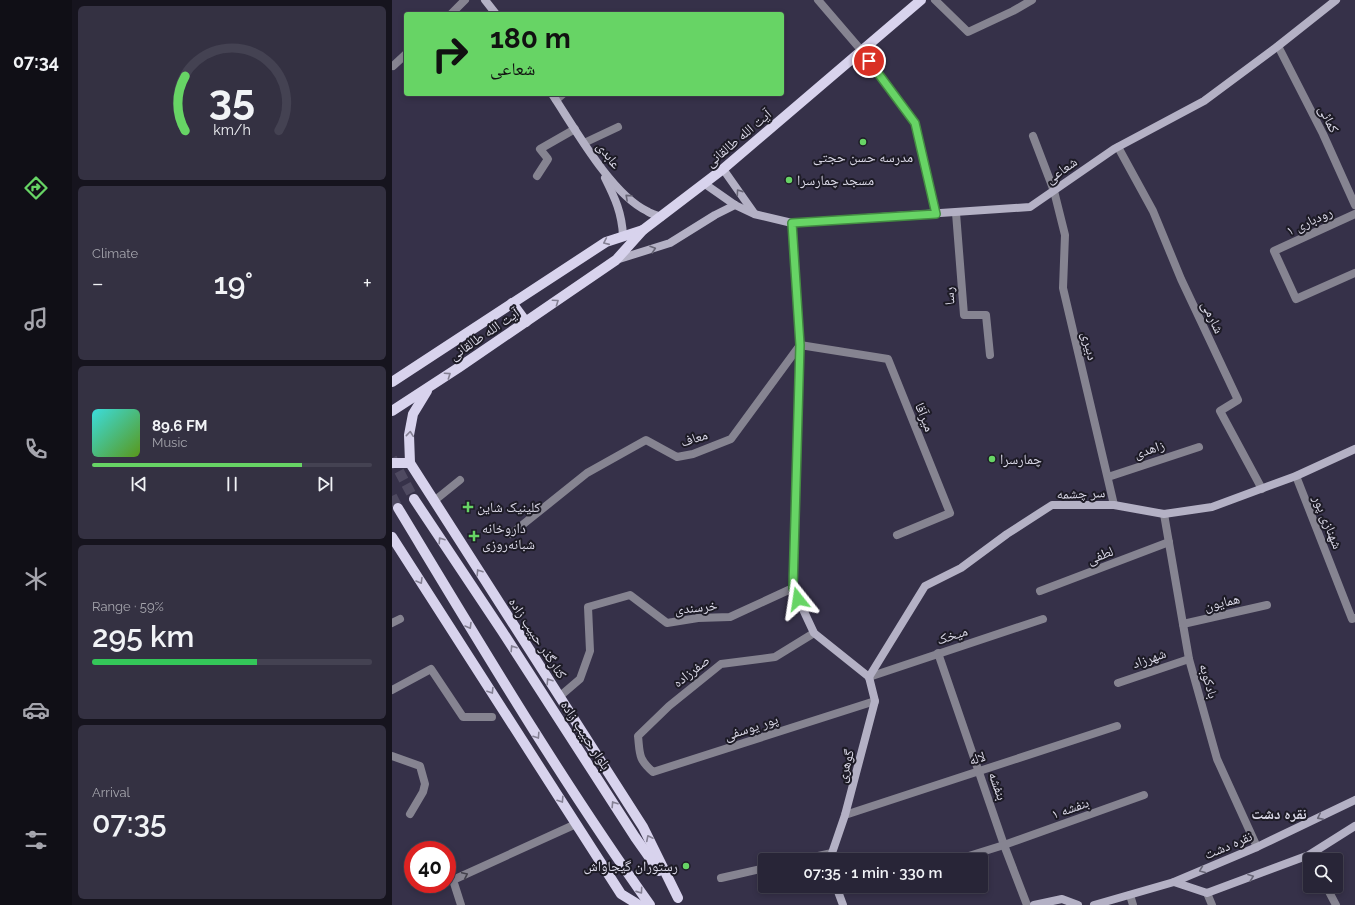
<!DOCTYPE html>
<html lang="en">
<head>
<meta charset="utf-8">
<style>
  body { margin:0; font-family:Raleway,"Noto Naskh Arabic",sans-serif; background:#343142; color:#f1f3f6; height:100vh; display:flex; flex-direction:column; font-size:15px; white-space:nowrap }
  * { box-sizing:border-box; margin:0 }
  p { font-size:13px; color:#a5a5ad }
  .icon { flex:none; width:22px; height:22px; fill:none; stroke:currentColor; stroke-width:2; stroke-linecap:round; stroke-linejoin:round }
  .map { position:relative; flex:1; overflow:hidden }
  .details { display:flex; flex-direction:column; gap:6px; padding:6px; background:#16141e; width:320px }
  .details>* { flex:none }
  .banner { position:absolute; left:12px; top:12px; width:380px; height:84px; border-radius:4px; box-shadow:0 2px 6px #0003,0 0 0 1px #444252; background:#67d465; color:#111; overflow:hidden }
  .fabs { position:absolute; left:911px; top:853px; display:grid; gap:8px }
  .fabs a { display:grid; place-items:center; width:40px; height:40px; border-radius:4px; background:#282537; box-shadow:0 2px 6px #0003,0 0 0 1px #444252; font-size:20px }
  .speed { position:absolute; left:12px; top:841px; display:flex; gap:8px; font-size:20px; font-weight:700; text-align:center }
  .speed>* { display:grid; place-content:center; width:52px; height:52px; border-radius:50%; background:#282537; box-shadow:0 2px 6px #0003,0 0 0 1px #444252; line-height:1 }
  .speed .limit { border:6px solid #d22; background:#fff; color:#111 }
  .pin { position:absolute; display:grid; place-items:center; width:34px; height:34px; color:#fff; margin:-17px; border:2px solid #fff; border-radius:50%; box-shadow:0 1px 4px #0007 }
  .me { position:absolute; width:44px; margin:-22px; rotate:345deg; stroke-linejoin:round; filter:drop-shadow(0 0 3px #0008) }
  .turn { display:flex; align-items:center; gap:14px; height:84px; padding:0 20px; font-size:18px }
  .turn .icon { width:52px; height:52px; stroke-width:2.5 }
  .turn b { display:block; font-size:28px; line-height:34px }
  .big { font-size:30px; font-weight:600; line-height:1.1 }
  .details .widget { flex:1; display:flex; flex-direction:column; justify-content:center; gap:6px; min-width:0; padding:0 14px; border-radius:6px; background:#343142 }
  .details .dial { align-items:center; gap:0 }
  .dial svg { height:104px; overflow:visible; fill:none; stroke:#444252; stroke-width:7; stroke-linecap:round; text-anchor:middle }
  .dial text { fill:#f1f3f6; stroke:none }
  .song { display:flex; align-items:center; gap:12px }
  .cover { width:48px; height:48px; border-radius:6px; background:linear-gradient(135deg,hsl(180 70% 55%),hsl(90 70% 35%)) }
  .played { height:4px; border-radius:2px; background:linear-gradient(90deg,#67d465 75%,#444252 75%) }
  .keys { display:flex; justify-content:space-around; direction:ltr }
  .heat { display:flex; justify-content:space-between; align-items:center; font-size:22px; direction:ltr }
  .charge { height:6px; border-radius:3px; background:linear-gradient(90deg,#34c759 59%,#444252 0) }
  .trip { position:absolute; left:366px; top:853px; width:230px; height:40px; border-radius:4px; background:#282537; box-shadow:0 2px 6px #0003,0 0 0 1px #444252; font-weight:600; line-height:40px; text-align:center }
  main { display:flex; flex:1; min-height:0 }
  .dock { display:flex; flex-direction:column; width:72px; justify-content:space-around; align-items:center; background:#100f16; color:#a5a5ad }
  .dock .icon { width:28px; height:28px }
  .dock .selected { color:#67d465 }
  .dock b { font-size:18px; color:#f1f3f6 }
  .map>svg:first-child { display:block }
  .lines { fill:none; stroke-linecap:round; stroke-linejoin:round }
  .primary-tunnel { stroke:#4f4a61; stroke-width:10; stroke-dasharray:10 5; stroke-linecap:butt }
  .street { stroke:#868491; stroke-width:8 }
  .secondary { stroke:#b4b1c5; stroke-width:8 }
  .primary { stroke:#d8d3ed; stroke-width:10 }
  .oneway { stroke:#686676 }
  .oneway2 { stroke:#848093 }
  .oneway3 { stroke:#42404b }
  .route-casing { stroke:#438a42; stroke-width:10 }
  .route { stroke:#67d465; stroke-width:7 }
  .poi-dot { fill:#67d465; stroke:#1d1b26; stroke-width:1.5 }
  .labels { text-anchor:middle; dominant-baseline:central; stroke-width:4; stroke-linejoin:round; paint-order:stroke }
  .street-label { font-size:14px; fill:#dad8e7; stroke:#1d1b26 }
  .poi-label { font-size:14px; fill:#dad8e7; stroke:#1d1b26; text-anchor:start }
  .neighbourhood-label { font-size:15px; font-weight:bold; fill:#dad8e7; stroke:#1d1b26 }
</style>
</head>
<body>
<main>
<nav class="dock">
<b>07:34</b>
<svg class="icon selected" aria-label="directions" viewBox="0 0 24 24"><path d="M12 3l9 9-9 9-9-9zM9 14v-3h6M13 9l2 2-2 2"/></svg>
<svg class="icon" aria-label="music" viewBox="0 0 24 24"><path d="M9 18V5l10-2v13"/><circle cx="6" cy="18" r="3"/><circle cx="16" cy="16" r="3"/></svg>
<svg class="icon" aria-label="phone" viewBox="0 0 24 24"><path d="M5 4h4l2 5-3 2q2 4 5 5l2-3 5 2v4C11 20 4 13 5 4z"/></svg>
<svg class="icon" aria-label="climate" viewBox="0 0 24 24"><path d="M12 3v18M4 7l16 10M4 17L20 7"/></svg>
<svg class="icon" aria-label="car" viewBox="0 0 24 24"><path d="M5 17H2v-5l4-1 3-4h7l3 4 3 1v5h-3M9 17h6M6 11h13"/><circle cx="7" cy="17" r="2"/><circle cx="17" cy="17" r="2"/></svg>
<svg class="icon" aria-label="filters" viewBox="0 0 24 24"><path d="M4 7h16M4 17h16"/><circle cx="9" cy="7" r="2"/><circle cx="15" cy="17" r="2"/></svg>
</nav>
<section class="details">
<div class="widget dial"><svg viewBox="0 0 100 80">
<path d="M14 69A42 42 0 1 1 86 69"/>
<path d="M14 69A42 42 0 0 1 14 27" stroke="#67d465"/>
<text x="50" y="56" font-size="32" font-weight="700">35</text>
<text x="50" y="72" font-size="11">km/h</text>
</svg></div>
<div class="widget"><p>Climate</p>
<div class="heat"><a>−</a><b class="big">19°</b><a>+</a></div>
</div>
<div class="widget">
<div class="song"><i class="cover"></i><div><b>89.6 FM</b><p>Music</p></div></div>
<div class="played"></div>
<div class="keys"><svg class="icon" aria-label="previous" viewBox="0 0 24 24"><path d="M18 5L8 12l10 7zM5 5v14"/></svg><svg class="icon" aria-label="pause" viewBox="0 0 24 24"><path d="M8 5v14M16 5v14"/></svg><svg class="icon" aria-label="next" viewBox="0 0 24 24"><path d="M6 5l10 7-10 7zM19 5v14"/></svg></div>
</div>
<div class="widget"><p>Range · 59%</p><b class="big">295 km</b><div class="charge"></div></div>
<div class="widget"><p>Arrival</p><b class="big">07:35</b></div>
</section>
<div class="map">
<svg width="963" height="905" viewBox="0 0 963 905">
  <rect width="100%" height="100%" fill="#363149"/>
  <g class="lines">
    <!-- primary-tunnel -->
    <g class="primary-tunnel">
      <polyline points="0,458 22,499"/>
      <polyline points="0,496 6,508"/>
    </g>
    <!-- street -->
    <g class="street">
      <polyline points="426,0 469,50 523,123 544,214"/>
      <polyline points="543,0 576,32 621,11 640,0"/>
      <polyline points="59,14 73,0"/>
      <polyline points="886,46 931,134 963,205"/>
      <polyline points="1,66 14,54"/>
      <polyline points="164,100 171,94"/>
      <polyline points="641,136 662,191 673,235 671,288 722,505"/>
      <polyline points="192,143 226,127"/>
      <polyline points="726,147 761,211 789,279 846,400 828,411 870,489"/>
      <polyline points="145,176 156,159 148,149 183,129"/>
      <polyline points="564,213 572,315 594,315 598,355"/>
      <polyline points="963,214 882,251 904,299 963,273"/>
      <polyline points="904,476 960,619 963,618"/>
      <polyline points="716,477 807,447"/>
      <polyline points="42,501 68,480"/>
      <polyline points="772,514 797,659 825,759 865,847"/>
      <polyline points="119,534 195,473 254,440 285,457 301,454 339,439 408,345 496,359 558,513 505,535"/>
      <polyline points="648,591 777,542"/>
      <polyline points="0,623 8,619"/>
      <polyline points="791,624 875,605"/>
      <path d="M422 633 383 657 329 664 277 706 246 736C248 754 246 759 261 772L483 701"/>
      <polyline points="546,653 612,845 635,905"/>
      <polyline points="477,677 651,619"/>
      <polyline points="726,683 797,659"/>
      <polyline points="0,690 39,669 71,717 100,717"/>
      <polyline points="167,697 188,679 198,651 196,607 238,595 275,623 306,618 338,617 401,588"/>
      <polyline points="0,756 28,766 33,784 31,792 18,814"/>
      <polyline points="453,815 725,726"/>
      <polyline points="408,860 440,853"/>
      <polyline points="564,860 612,845 752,795"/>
      <polyline points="329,878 373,868"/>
      <polyline points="934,886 944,905"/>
      <polyline points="815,893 820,905"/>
      <polyline points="738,895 741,905"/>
      <polyline points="69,905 61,880 184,824"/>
    </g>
    <!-- secondary -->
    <g class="secondary">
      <polyline points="93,0 104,14"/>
      <path d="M160 94C182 127 219 194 255 211 259 214 264 215 269 217"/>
      <polyline points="331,169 362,213"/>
      <path d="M213 178C223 198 230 213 231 236"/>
      <polyline points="313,184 343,205 362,214 400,223 638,207 722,149 812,101 886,46 944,0"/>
      <polyline points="400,223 408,345 401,588 422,633 477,677"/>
      <polyline points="224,260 278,243 323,215 343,205"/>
      <polyline points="477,677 533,586 569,568 615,534 660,505 722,505 772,514 820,507 904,476 963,449"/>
      <polyline points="441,860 440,853 453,815 483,701 477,677"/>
      <polyline points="782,882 815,893 917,855 963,826"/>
      <polyline points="444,886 451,905"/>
      <polyline points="642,905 670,899 686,905"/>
      <polyline points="702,905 782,882 865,847 963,800"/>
    </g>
    <!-- primary -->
    <g class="primary">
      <polyline points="120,303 134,322"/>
      <polyline points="0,382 214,242 251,230"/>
      <polyline points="35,391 21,414 17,435 18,463 251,827 286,898"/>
      <polyline points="0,411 66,368 224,260 251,230 331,169 529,0"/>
      <polyline points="0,463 18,463"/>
      <polyline points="22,499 110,631 243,837 267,871"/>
      <path d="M6 508C87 642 167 777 258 905"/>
      <polyline points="0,537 229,894 247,905"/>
    </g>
  </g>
  <!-- one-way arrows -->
  <defs><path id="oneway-chevron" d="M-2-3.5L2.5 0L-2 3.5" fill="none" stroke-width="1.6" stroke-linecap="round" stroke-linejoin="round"/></defs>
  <g class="oneway">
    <use href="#oneway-chevron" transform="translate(347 192) rotate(-125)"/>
    <use href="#oneway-chevron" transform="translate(236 197) rotate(-138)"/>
    <use href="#oneway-chevron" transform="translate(261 249) rotate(-18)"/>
    <use href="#oneway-chevron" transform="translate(928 817) rotate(154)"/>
    <use href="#oneway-chevron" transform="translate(810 870) rotate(158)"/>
    <use href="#oneway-chevron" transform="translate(859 877) rotate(-20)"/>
  </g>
  <g class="oneway2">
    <use href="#oneway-chevron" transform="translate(214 242) rotate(156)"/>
    <use href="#oneway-chevron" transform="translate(164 302) rotate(-35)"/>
    <use href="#oneway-chevron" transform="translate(56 375) rotate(-34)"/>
    <use href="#oneway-chevron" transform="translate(18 434) rotate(-84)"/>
    <use href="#oneway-chevron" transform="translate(49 540) rotate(-124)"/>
    <use href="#oneway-chevron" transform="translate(87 572) rotate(-123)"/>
    <use href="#oneway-chevron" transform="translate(28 581) rotate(59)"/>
    <use href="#oneway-chevron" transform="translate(77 626) rotate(59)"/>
    <use href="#oneway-chevron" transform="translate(121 648) rotate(-123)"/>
    <use href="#oneway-chevron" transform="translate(157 681) rotate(-123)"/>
    <use href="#oneway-chevron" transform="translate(99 691) rotate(58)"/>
    <use href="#oneway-chevron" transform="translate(145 736) rotate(57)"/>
    <use href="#oneway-chevron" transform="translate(169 800) rotate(57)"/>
    <use href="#oneway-chevron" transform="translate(222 804) rotate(-123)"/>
    <use href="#oneway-chevron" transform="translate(257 838) rotate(-117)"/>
    <use href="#oneway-chevron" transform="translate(248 891) rotate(55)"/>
  </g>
  <use class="oneway3" href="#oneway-chevron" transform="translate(73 875) rotate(-25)"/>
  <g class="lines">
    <defs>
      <polyline id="route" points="406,599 401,588 408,345 400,223 544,214 523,123 477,61"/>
    </defs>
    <!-- route casing -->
    <use href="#route" class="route-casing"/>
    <!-- route -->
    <use href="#route" class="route"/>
  </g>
  <!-- markers -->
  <g class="poi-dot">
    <circle cx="471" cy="142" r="4"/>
    <circle cx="397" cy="180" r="4"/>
    <circle cx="600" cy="459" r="4"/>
    <path d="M74 501h4v4h4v4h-4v4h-4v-4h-4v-4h4z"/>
    <path d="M80 530h4v4h4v4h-4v4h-4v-4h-4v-4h4z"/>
    <circle cx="294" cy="866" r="4"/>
  </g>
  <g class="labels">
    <!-- street labels -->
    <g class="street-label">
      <text transform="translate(937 119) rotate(64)">کمائی</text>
      <text transform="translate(346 138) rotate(-40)">آیت الله طالقانی</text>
      <text transform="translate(217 155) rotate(53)">عابدی</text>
      <text transform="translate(669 170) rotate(-35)">شعاعی</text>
      <text transform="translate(917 221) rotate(-25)">رودباری ۱</text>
      <text transform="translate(557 296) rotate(-94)">رسا</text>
      <text transform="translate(821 317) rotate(65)">شارمی</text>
      <text transform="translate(92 334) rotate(-34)">آیت الله طالقانی</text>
      <text transform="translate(698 346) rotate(77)">دبیری</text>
      <text transform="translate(533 417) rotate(68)">میرآقا</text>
      <text transform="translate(302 438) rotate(-18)">معاف</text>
      <text transform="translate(757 449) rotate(-18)">زاهدی</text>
      <text transform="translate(689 493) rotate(-2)">سر چشمه</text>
      <text transform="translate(936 522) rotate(68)">شهنازی پور</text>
      <text transform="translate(708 555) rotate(-21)">لطفی</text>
      <text transform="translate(830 602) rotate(-13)">همایون</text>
      <text transform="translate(304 607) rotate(-6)">خرسندی</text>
      <text transform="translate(560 635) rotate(-18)">میخک</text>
      <text transform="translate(146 638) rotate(57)">کنارگذر حبیب زاده</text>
      <text transform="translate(757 658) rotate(-19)">شهرزاد</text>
      <text transform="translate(299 671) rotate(-38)">صفرزاده</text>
      <text transform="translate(817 681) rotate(74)">بادکوبه</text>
      <text transform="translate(359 727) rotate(-18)">پور یوسفی</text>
      <text transform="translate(194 735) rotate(57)">بلوار حبیب زاده</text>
      <text transform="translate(585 758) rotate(-18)">لاله</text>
      <text transform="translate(453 766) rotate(-75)">گوهری</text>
      <text transform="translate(606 786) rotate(71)">بنفشه</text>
      <text transform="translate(678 808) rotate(-20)">بنفشه ۱</text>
      <text transform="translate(836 845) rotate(-23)">نقره دشت</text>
    </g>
    <!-- poi labels -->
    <g class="poi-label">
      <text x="471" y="157" text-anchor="middle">مدرسه حسن حجتی</text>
      <text x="405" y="180">مسجد چمارسرا</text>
      <text x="608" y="459">چمارسرا</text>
      <text x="85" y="507">کلینیک شاین</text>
      <text x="90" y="528">داروخانه<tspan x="90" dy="16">شبانه‌روزی</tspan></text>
      <text x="286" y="866" text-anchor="end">رستوران گیجاواش</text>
    </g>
    <!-- neighbourhood labels -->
    <g class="neighbourhood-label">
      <text x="887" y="814">نقره دشت</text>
    </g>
  </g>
</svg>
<div class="fabs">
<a><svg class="icon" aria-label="search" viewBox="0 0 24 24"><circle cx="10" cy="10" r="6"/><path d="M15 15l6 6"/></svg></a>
</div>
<div class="speed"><div class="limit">40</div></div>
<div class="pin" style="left:477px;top:61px;background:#d93025"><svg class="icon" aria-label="arrive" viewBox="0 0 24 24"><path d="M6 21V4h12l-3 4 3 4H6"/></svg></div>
<svg class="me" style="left:406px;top:599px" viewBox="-20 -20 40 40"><path d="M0-17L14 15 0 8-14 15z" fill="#67d465" stroke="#fff" stroke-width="4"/></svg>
<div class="trip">07:35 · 1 min · 330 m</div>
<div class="banner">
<div class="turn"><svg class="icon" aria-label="right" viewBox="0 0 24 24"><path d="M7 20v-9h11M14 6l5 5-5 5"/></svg><div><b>180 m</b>شعاعی</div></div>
</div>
</div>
</main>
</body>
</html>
